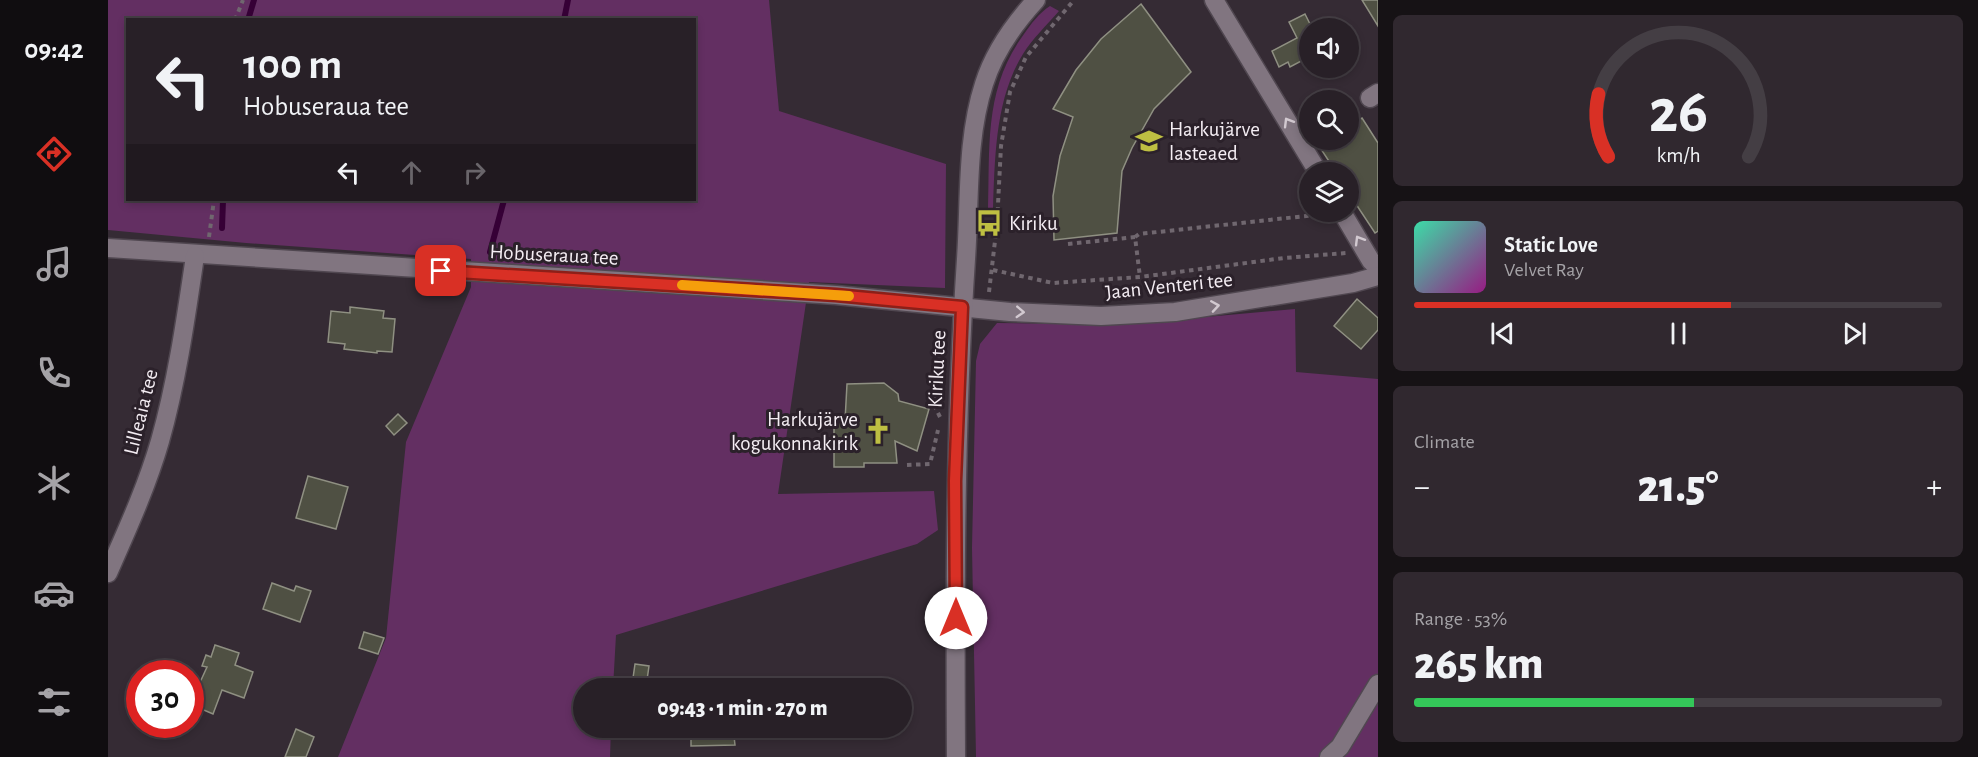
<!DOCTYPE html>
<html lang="en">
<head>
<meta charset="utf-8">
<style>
  body { margin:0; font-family:"Alegreya Sans",sans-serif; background:#30282f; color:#f1f3f6; height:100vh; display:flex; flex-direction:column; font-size:22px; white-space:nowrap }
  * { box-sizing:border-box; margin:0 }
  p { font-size:20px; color:#a5a3a7 }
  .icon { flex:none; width:33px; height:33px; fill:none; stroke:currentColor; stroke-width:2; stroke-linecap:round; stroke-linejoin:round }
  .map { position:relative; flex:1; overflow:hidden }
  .panel { display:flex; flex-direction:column; gap:15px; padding:15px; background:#161215; width:600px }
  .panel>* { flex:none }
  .guide { position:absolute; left:18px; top:18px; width:570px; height:183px; border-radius:0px; box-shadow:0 3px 9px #0003,0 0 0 2px #443e44; background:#282027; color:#f1f3f6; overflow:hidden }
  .buttons { position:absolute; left:1191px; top:18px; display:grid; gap:12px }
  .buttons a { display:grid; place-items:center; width:60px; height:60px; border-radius:50%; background:#282027; box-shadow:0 3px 9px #0003,0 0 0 2px #443e44; font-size:30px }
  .speed { position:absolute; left:18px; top:660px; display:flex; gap:12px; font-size:30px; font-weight:700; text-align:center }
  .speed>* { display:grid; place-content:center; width:78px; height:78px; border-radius:50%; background:#282027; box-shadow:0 3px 9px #0003,0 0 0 2px #443e44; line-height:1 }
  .speed .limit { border:9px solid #d22; background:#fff; color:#111 }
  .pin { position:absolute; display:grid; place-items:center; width:51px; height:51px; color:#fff; margin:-26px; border-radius:12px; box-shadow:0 3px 9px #0006 }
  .me { position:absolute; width:66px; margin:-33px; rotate:0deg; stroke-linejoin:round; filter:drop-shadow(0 0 4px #0008) }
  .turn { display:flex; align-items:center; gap:21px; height:126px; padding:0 18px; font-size:27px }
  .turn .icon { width:78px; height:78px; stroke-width:2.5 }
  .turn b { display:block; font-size:42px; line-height:51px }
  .lanes { display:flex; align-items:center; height:57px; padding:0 18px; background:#0003; justify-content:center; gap:30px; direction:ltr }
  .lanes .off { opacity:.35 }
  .big { font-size:45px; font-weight:800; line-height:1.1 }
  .panel .widget { flex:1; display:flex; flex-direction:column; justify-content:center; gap:9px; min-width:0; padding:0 21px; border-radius:9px; background:#30282f }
  .panel .dial { align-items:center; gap:0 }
  .dial svg { height:156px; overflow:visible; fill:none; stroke:#443e44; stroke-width:7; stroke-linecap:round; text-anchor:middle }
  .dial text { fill:#f1f3f6; stroke:none }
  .song { display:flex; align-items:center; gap:18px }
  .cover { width:72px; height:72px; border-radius:9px; background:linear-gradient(135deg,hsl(160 70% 55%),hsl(310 70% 35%)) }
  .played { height:6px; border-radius:3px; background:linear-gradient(90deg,#d93025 60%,#443e44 60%) }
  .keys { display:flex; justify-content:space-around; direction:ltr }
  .heat { display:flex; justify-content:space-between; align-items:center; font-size:33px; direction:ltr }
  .charge { height:9px; border-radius:4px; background:linear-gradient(90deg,#34c759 53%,#443e44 0) }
  .trip { position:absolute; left:465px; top:678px; width:339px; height:60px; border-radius:30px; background:#282027; box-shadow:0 3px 9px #0003,0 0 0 2px #443e44; font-weight:800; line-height:60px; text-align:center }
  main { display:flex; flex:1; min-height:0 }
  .menu { display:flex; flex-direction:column; width:108px; justify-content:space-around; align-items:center; background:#100d10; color:#a5a3a7 }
  .menu .icon { width:42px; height:42px }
  .menu .active { color:#d93025 }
  .menu b { font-size:27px; color:#f1f3f6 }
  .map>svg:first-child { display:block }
  .green { fill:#632f62; fill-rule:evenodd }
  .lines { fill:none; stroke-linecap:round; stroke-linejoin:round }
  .stream { stroke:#360036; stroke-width:6 }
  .building { fill:#4f5043; stroke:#8f9082; stroke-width:1.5 }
  .minor-casing { stroke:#504750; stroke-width:21 }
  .path { stroke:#70676f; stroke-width:4; stroke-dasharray:4.5 4.5; stroke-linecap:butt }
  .minor { stroke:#817580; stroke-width:18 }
  .oneway { stroke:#d2c9d0 }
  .route-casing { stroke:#8d1f18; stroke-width:15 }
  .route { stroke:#d93025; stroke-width:10 }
  .slow { stroke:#f59e0b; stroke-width:10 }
  .labels { text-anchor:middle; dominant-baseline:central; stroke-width:6; stroke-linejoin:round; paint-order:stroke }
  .poi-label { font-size:21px; fill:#f4edf3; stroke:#2b212a; text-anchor:start }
  .street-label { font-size:21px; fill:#f4edf3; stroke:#2b212a }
</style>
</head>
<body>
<main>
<nav class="menu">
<b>09:42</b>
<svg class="icon active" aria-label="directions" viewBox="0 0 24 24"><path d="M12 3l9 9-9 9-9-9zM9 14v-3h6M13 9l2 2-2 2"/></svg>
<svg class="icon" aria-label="music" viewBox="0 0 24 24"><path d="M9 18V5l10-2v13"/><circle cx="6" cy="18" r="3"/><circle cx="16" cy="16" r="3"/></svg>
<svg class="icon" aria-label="phone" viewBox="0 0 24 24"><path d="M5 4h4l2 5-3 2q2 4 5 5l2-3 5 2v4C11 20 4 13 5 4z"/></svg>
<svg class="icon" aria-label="climate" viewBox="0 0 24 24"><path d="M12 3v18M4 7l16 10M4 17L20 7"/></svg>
<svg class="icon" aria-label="car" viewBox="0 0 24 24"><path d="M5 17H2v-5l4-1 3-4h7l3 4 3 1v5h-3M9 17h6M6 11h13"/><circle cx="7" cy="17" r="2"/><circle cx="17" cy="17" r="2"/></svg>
<svg class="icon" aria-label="filters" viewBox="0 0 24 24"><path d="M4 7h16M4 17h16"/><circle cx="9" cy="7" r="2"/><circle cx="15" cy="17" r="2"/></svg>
</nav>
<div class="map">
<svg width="1270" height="757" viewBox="0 0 1270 757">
  <rect width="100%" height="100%" fill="#352b34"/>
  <!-- green -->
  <g class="green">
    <path d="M0 0H661L671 111 838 164 837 288 701 282 670 494 826 491 830 530 809 544 508 635 505 688H476V728H503L502 757H230L278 638 298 442 363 287V259L138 243 0 230ZM20 20H586V200H20Z"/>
    <path d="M942 6 951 11C939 25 924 39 915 54 887 99 887 158 885 209H880C882 145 876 88 916 34 923 24 931 13 942 6Z"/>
    <polygon points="1187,309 1188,372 1270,379 1270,757 868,757 864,548 868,361 872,344 889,323 1010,325"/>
  </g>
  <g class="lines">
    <!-- stream -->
    <g class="stream">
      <polyline points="140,20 146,0"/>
      <polyline points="456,20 460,0"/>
      <polyline points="114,228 115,200"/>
      <polyline points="382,252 396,200"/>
    </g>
  </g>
  <!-- building -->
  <g class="building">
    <polygon points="1254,0 1270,0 1270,26"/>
    <polygon points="1033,4 1083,72 1046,109 1024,148 1014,171 1009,233 946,240 945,196 952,156 965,117 945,109 968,70 993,39"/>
    <polygon points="1197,14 1204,28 1202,28 1202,63 1198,65 1195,60 1182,67 1180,62 1171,67 1164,51 1189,38 1181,22"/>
    <polygon points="1254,118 1270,143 1270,231 1267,233 1240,192 1240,172 1228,172 1211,146 1221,140 1240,140 1240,127"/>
    <polygon points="1249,299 1270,318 1270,330 1253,349 1226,326"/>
    <polygon points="242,307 276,311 275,318 287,319 284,352 269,351 269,353 236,349 237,344 220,342 223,311 242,313"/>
    <polygon points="776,383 790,394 791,401 821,409 809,451 787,441 789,463 756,463 756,467 726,467 726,421 737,421 739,384"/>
    <polygon points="290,414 299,423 286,435 278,426"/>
    <polygon points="200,476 240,487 228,529 188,518"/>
    <polygon points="164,583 186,591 188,586 203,591 192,622 155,609"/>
    <polygon points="256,632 276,638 270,654 251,648"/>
    <polygon points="107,645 131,653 127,665 145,672 136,698 114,690 105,714 82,704 99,667 94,666 98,655 103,657"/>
    <polygon points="527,664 541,666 539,680 525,678"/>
    <polygon points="583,728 654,728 655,736 626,736 627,745 583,746"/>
    <polygon points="188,729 206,737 198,757 177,757"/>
  </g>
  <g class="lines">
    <defs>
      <g id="minor">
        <polyline points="1106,0 1210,172"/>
        <polyline points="1262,98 1270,93"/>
        <polyline points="1234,212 1263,261 1270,268"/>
        <polyline points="0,248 728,295 902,312 993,316 1067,312 1245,283 1270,276"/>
        <path d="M0 573C19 530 39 486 52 441 69 381 78 317 87 256"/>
        <path d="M848 757C847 591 847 425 858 259 862 202 858 139 876 84 886 52 906 24 928 0"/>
        <polyline points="1221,757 1232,747 1270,684"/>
      </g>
    </defs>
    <!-- minor casing -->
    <use href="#minor" class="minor-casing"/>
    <!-- path -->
    <g class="path">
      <polyline points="127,20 135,0"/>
      <polyline points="101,237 106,200"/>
      <polyline points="1027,237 1031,234 1207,215"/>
      <polyline points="960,244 1027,237 1032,277"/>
      <polyline points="885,270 945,283 1032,277 1176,258 1238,253"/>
      <polyline points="881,292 889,224 893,146 902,92 918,57 966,0"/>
      <polyline points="832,417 825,403 832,372"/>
      <polyline points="799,465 822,464 830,430"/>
    </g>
    <!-- minor -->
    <use href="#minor" class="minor"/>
  </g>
  <!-- one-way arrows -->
  <defs><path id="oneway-chevron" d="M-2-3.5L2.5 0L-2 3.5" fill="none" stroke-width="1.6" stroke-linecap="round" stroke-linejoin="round" transform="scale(1.5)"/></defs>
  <g class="oneway">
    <use href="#oneway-chevron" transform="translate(1180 122) rotate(-121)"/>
    <use href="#oneway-chevron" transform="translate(1251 240) rotate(-121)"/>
    <use href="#oneway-chevron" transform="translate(1107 306) rotate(-9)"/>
    <use href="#oneway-chevron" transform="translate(912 312) rotate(3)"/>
  </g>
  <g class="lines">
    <defs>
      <polyline id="route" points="333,271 728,295 854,307 847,481 848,618"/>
    </defs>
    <!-- route casing -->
    <use href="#route" class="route-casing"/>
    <!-- route -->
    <use href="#route" class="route"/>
    <!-- slow -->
    <polyline class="slow" points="574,285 741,296"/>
  </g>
  <!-- icons -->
  <defs>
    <symbol id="school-bare" viewBox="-9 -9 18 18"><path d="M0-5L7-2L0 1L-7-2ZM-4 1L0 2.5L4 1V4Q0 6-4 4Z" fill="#bebf42" stroke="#2b212a" stroke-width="2.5" paint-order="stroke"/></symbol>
    <symbol id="bus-bare" viewBox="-9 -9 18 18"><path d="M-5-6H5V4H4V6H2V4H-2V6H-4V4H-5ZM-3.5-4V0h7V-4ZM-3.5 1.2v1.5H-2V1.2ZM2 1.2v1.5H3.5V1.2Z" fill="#bebf42" stroke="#2b212a" stroke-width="2.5" paint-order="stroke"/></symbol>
    <symbol id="church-bare" viewBox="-9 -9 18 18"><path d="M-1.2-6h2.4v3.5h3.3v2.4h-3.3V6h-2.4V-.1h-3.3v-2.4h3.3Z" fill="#bebf42" stroke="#2b212a" stroke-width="2.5" paint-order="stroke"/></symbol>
  </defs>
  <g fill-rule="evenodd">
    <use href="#school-bare" x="1022" y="122" width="38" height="38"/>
    <use href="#bus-bare" x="862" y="204" width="38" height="38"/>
    <use href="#church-bare" x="751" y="412" width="38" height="38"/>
  </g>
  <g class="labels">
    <!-- poi labels -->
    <g class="poi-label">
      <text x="1061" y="129">Harkujärve<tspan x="1061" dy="24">lasteaed</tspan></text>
      <text x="901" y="223">Kiriku</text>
      <text x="750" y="419" text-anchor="end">Harkujärve<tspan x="750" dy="24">kogukonnakirik</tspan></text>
    </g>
    <!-- street labels -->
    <g class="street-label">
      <text transform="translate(446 255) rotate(3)">Hobuseraua tee</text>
      <text transform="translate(1061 286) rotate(-6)">Jaan Venteri tee</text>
      <text transform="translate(829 369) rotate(-87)">Kiriku tee</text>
      <text transform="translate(33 412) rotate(-76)">Lilleaia tee</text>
    </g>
  </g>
</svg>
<div class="buttons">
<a><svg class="icon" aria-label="sound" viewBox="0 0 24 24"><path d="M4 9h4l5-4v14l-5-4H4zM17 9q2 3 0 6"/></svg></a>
<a><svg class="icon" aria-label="search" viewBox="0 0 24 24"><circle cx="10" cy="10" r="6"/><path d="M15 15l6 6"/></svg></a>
<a><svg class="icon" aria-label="layers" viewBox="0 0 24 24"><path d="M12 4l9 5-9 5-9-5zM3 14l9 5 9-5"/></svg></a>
</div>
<div class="speed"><div class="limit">30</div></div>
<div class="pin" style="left:333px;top:271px;background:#d93025"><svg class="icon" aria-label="arrive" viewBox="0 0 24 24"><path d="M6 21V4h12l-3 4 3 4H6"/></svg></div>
<svg class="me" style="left:848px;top:618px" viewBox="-20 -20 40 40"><circle r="19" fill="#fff"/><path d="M0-13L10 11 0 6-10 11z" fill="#d93025"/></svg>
<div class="trip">09:43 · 1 min · 270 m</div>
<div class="guide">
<div class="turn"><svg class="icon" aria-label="left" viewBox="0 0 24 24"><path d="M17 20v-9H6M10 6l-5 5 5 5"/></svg><div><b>100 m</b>Hobuseraua tee</div></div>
<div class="lanes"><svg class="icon" aria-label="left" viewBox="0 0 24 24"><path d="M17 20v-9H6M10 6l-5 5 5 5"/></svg><svg class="icon off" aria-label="ahead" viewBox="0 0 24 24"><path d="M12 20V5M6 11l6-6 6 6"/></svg><svg class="icon off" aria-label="right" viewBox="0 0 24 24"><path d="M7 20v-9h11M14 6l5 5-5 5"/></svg></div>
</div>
</div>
<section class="panel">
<div class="widget dial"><svg viewBox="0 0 100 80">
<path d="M14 69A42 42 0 1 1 86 69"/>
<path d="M14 69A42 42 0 0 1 9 37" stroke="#d93025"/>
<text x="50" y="56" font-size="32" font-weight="700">26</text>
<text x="50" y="72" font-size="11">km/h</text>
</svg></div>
<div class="widget">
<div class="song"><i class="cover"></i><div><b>Static Love</b><p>Velvet Ray</p></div></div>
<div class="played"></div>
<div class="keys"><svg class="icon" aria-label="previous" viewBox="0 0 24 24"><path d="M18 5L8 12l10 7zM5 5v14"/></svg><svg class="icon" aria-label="pause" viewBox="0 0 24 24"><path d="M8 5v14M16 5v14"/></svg><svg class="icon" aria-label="next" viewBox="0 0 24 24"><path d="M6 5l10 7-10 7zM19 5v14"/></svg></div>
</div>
<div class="widget"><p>Climate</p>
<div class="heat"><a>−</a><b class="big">21.5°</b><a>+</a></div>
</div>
<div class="widget"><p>Range · 53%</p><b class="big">265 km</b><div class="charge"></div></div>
</section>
</main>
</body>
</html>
